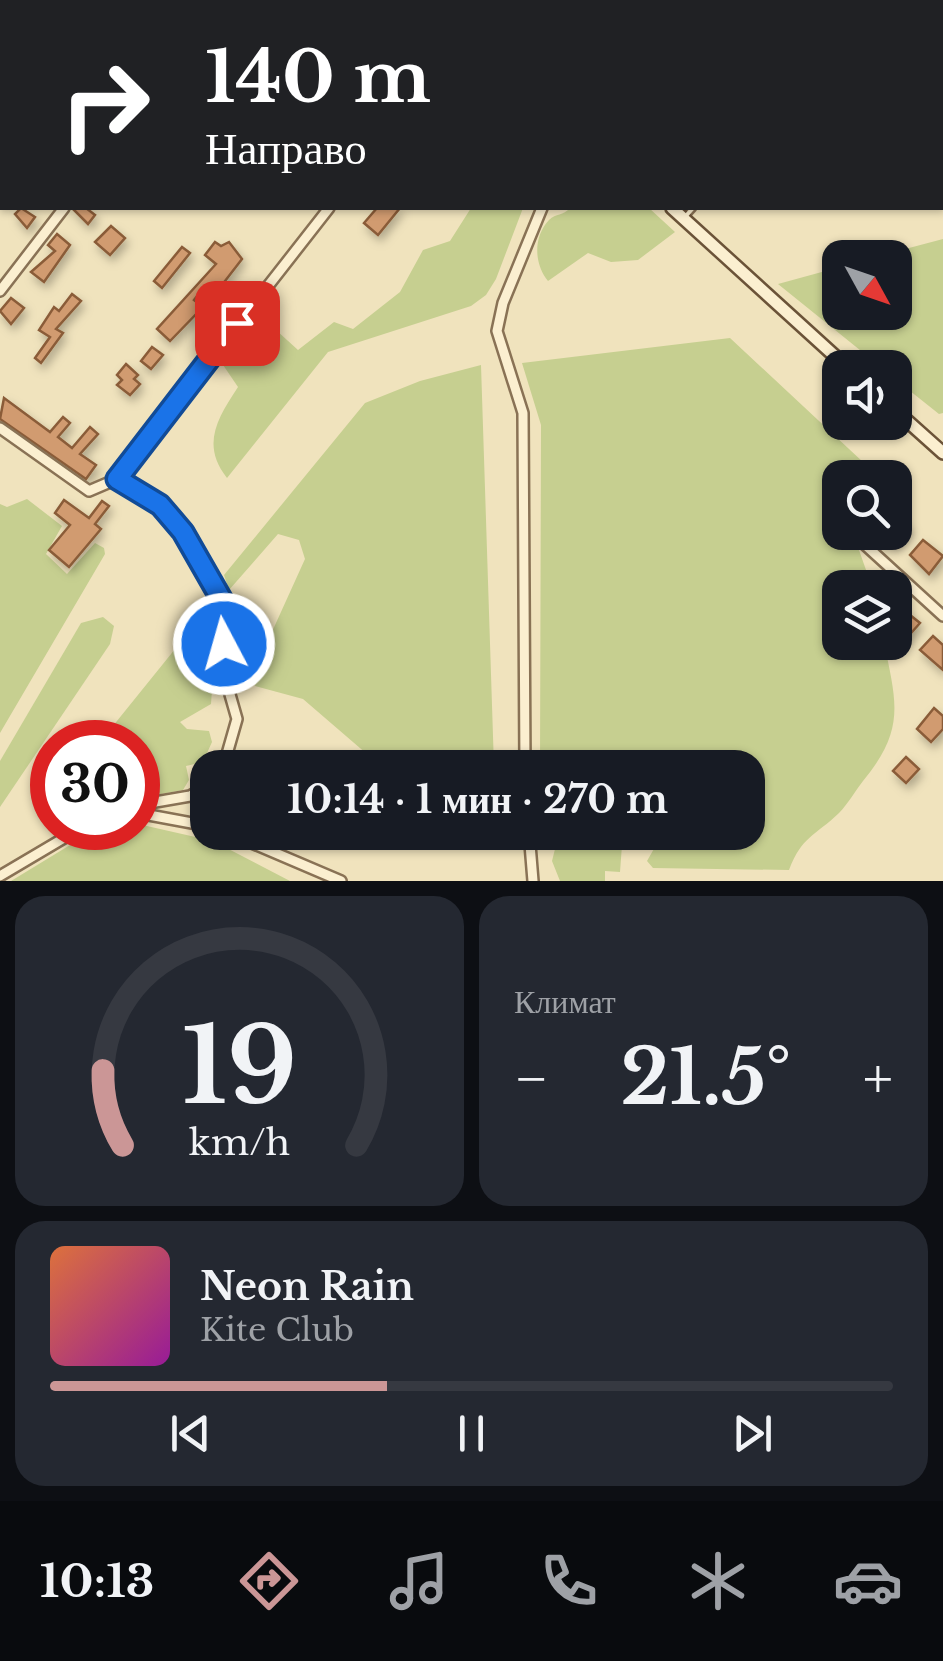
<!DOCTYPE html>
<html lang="ru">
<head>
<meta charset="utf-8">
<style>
  body { margin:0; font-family:"Libre Baskerville",serif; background:#242831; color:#f1f3f6; height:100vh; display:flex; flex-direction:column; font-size:38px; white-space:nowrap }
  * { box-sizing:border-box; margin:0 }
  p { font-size:32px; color:#9ea1a6 }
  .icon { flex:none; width:55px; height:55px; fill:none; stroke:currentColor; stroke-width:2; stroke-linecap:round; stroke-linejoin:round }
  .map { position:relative; height:881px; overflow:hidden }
  .drawer { display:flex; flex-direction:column; gap:15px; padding:15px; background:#0d0f14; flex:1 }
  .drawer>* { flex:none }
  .guide { position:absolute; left:0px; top:0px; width:945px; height:210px; box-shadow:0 2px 8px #0004; background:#202124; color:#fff; overflow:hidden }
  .needle { width:65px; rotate:130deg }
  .fabs { position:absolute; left:822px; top:240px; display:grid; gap:20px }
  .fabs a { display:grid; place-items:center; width:90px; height:90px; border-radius:20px; background:#171b24; box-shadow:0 2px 8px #0004; font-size:50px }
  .speed { position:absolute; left:30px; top:720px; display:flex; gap:20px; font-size:50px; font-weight:700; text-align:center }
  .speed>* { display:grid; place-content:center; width:130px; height:130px; border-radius:50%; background:#171b24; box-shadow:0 2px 8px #0004; line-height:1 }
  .speed .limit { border:15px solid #d22; background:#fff; color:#111 }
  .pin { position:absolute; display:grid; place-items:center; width:85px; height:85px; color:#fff; margin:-42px; border-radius:20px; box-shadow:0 5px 15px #0006 }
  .me { position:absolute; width:110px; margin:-55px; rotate:354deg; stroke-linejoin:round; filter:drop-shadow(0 0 8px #0008) }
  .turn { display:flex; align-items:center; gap:35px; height:210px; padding:0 40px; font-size:45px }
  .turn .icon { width:130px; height:130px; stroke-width:2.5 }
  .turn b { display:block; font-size:70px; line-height:85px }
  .big { font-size:75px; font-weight:700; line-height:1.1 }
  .drawer .tile { flex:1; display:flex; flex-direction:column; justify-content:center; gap:15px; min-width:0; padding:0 35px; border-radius:30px; background:#242831 }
  .drawer .dial { align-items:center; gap:0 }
  .dial svg { height:260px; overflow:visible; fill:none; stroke:#363941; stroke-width:7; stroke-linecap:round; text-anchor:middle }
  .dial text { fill:#f1f3f6; stroke:none }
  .song { display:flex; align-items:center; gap:30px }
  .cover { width:120px; height:120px; border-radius:15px; background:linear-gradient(135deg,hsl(20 70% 55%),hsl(300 70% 35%)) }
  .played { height:10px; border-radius:5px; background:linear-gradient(90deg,#cb9696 40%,#363941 40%) }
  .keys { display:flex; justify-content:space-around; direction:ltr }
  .heat { display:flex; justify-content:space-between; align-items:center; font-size:55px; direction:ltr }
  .drawer .tiles { flex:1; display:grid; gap:15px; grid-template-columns:1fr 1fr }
  .tile:last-child { grid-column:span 2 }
  .trip { position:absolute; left:190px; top:750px; width:575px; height:100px; border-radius:30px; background:#171b24; box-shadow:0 2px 8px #0004; font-weight:700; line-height:100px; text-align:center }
  .menu { display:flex; height:160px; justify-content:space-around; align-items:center; background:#090b0e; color:#9ea1a6 }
  .menu .icon { width:70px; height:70px }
  .menu .current { color:#cb9696 }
  .menu b { font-size:45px; color:#f1f3f6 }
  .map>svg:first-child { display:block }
  .green { fill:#c6cf90 }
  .building { fill:#d19b70; stroke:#8a5c39; stroke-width:2.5; filter:url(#shadow) }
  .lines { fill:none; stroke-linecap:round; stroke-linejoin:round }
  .service-casing { stroke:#897255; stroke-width:9 }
  .minor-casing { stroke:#897255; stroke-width:14 }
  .secondary-casing { stroke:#6b5338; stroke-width:16 }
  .service { stroke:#fbefd0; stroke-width:4 }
  .minor { stroke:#fbefd0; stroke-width:9 }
  .secondary { stroke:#fbefd0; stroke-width:11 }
  .route-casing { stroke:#114b97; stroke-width:25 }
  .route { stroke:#1a73e8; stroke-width:18 }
</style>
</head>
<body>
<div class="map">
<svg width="943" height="881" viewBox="0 0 943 881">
  <defs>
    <filter id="shadow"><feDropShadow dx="3" dy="5.5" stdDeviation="5" flood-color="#0004"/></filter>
  </defs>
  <rect width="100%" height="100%" fill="#f0e3bd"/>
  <!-- green -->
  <g class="green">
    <polygon points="755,0 943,0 943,40 942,2"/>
    <path d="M471 208H523L496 279 486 295 471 306 328 352 227 478C201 445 217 419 238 387L219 359 247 331 265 320 298 350 334 322 353 329 400 292 423 250 450 241Z"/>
    <path d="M570 208H649L675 232 638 260 611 262 588 253 548 281C534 264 533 237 549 220 556 213 563 216 570 208Z"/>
    <polygon points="943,239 943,413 939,414 895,379 895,368 881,367 778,284 840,267 840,312 895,312 895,258 875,257"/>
    <path d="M730 338 879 477 840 478V532L853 533 872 587 840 588V642L884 643C897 704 905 730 863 781 855 791 848 804 839 813 815 836 802 836 789 870L653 868 647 861 659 840 654 833 748 832V768L540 767 541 425 522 363Z"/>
    <polygon points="481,365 494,767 382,767 303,699 255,686 266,645 305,559 299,540 278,534 229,590 224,575 365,403 420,381"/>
    <polygon points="27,499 62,526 46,554 67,574 95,543 104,548 105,554 0,733 0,504 7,507"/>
    <polygon points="213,602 223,611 215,647 211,704 180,722 187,729 209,731 212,742 203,762 186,766 189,780 183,790 138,798 138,742 100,742"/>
    <polygon points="103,617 114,626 110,644 0,807 0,761 81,623"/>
    <polygon points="138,824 213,841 290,881 11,881 98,828 138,828"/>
    <polygon points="559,833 611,833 622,845 620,872 605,871 605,881 560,881 552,861"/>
  </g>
  <!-- building -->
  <g class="building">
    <polygon points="21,208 35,217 27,228 15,214"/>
    <polygon points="72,208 86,208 95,215 88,224"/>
    <polygon points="377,208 400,208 378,235 364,223"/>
    <polygon points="111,226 125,238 110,255 95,242"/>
    <polygon points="57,234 70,245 44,282 31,272 55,251 48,245"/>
    <polygon points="215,242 221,246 229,242 242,259 215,294 205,286 194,300 203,307 170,341 157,329 216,264 205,255"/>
    <polygon points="182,247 190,253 162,288 154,281"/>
    <polygon points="72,294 81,301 56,329 63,333 41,363 35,358 50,337 39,330 54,307 59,311"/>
    <polygon points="11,298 24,308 11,324 0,311"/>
    <polygon points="152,347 163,355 151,369 141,361"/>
    <polygon points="126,364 138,375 134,379 140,384 130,395 117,385 122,380 117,375"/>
    <polygon points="4,398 50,432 63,417 70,423 58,437 72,448 90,427 98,434 80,454 96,465 86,479 0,419"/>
    <polygon points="64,500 89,518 102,501 109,506 95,524 101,529 69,567 49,550 70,525 55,513"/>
    <polygon points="895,517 910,528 894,545 886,537 895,532"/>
    <polygon points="923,540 943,556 929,574 910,555"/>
    <polygon points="895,603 920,623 905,640 895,629"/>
    <polygon points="933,636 943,645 943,670 920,650"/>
    <polygon points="934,708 943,716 943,729 931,742 917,729"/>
    <polygon points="906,757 919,769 906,783 893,771"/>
  </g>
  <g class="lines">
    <defs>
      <polyline id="service" points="684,218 693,208"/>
      <g id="minor">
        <polyline points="309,0 312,2"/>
        <polyline points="357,0 359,2"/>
        <polyline points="0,76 2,78"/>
        <polyline points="0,291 64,208"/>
        <polyline points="0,428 89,491 117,479 329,208"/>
        <polyline points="117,479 160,505 175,520 227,609 227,684 237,719 223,768"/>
        <polyline points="863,543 943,616"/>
        <polyline points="525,768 523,413 497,331 503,303 542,208"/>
        <polyline points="138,805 190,796 208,785"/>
        <polyline points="138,813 208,826"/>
        <polyline points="226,832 341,881"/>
        <polyline points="529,832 533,881"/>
        <polyline points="0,876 81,828"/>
      </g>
      <g id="secondary">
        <polyline points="439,0 442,2"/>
        <polyline points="942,61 943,61"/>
        <polyline points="672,208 848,368"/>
        <polyline points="895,410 943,453"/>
      </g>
    </defs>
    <!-- service casing -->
    <use href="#service" class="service-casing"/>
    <!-- minor casing -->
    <use href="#minor" class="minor-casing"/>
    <!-- secondary casing -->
    <use href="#secondary" class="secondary-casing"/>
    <!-- service -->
    <use href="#service" class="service"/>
    <!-- minor -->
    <use href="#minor" class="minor"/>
    <!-- secondary -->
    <use href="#secondary" class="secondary"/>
  </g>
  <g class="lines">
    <defs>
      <polyline id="route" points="224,644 227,609 183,532 160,505 117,479 237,323"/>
    </defs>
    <!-- route casing -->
    <use href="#route" class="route-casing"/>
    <!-- route -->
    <use href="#route" class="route"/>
  </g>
</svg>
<div class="fabs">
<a><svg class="needle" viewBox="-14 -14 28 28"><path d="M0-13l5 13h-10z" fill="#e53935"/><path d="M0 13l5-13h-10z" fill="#9ea1a6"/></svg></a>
<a><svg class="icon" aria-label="sound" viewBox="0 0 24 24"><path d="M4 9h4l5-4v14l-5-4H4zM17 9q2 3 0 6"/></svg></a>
<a><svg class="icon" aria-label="search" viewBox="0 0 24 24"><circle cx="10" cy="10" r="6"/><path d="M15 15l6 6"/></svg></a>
<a><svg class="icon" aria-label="layers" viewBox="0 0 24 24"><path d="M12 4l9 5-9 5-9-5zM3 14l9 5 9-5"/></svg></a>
</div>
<div class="speed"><div class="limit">30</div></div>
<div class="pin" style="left:237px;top:323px;background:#d93025"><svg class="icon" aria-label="arrive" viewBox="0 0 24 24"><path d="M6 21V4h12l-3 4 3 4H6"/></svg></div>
<svg class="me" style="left:224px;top:644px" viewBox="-20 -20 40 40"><circle r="17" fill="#1a73e8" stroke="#fff" stroke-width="3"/><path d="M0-11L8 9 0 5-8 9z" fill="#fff"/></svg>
<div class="trip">10:14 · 1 мин · 270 m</div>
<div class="guide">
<div class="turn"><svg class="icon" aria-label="right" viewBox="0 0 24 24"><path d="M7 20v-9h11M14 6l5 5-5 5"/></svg><div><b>140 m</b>Направо</div></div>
</div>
</div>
<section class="drawer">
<div class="tiles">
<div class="tile dial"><svg viewBox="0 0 100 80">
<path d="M14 69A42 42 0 1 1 86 69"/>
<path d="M14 69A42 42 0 0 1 8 46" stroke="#cb9696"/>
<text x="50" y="56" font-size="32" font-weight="700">19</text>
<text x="50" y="72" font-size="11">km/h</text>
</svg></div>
<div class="tile"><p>Климат</p>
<div class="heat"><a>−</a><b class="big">21.5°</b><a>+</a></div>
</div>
<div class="tile">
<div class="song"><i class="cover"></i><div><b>Neon Rain</b><p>Kite Club</p></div></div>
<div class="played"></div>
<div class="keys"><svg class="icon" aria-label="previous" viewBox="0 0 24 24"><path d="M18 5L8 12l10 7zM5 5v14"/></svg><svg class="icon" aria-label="pause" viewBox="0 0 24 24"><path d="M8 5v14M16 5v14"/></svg><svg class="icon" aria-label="next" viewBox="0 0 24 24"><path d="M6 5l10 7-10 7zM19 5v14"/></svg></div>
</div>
</div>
</section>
<nav class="menu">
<b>10:13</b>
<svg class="icon current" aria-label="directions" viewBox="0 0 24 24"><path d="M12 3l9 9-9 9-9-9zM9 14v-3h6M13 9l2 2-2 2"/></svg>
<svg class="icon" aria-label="music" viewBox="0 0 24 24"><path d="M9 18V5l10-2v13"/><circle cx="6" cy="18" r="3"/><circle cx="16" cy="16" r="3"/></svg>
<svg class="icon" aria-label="phone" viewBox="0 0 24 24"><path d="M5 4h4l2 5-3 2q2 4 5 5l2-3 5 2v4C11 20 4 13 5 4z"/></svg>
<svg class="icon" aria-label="climate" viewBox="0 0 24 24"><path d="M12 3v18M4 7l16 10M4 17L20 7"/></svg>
<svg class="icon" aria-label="car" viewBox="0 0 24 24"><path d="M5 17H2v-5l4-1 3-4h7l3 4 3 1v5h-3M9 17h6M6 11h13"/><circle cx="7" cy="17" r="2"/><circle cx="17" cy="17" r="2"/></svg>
</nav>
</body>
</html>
